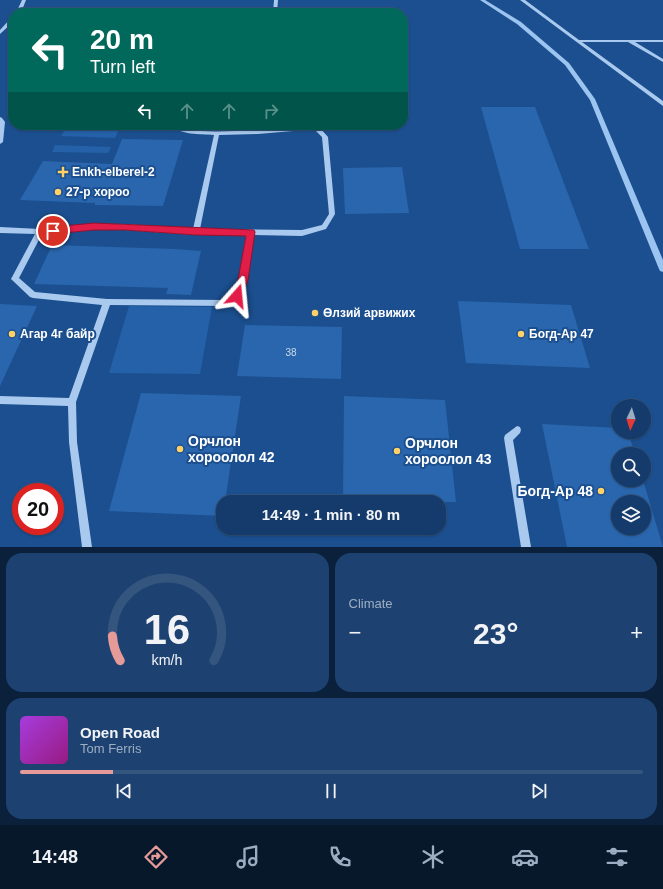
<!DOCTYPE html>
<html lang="en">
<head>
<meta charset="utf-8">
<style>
  body { margin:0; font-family:Arial,sans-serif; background:#1d4271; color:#f1f3f6; height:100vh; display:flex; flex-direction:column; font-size:15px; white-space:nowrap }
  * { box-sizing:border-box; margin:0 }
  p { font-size:13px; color:#9dadc1 }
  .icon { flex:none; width:22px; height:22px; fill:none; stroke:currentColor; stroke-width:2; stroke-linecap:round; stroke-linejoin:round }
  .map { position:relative; height:547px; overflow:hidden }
  .sheet { display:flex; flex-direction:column; gap:6px; padding:6px; background:#0b203b; flex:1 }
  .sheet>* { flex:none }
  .top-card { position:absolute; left:8px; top:8px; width:400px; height:122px; border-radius:16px; box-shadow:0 1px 3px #0004,0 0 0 1px #33557e; background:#00695c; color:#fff; overflow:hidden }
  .needle { width:26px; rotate:184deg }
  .fabs { position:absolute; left:611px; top:399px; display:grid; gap:8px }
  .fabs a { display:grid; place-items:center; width:40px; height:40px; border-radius:50%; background:#143b6b; box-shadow:0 1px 3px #0004,0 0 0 1px #33557e; font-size:20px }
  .speed { position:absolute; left:12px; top:483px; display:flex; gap:8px; font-size:20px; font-weight:700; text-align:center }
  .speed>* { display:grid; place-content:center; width:52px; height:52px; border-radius:50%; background:#143b6b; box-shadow:0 1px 3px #0004,0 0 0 1px #33557e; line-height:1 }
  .speed .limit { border:6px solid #d22; background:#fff; color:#111 }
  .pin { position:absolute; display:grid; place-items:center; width:34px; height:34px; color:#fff; margin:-17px; border:2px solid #fff; border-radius:50%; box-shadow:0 1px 4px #0007 }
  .me { position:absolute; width:44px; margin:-22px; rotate:18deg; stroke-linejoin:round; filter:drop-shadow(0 0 3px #0008) }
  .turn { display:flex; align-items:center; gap:14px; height:84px; padding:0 16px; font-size:18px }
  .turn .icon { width:52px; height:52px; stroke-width:2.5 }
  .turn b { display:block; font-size:28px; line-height:34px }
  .lanes { display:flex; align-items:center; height:38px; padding:0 16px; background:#0003; justify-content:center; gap:20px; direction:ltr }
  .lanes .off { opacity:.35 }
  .big { font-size:30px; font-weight:700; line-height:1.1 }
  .sheet .widget { flex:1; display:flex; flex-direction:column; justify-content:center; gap:6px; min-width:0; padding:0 14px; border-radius:16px; background:#1d4271 }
  .sheet .dial { align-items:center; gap:0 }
  .dial svg { height:104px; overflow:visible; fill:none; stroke:#33557e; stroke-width:7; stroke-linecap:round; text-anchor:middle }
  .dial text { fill:#f1f3f6; stroke:none }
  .song { display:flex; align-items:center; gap:12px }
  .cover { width:48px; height:48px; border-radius:6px; background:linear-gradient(135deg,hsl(280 70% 55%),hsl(310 70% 35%)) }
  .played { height:4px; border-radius:2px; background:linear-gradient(90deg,#e69b98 15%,#33557e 15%) }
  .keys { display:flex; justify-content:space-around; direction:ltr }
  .heat { display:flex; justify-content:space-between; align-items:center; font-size:22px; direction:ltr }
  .sheet .tiles { flex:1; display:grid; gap:6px; grid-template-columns:1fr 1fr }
  .widget:last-child { grid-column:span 2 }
  .trip { position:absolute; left:216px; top:495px; width:230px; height:40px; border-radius:16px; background:#143b6b; box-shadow:0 1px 3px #0004,0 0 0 1px #33557e; font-weight:700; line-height:40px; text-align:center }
  .menu { display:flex; height:64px; justify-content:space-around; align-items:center; background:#08182b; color:#9dadc1 }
  .menu .icon { width:28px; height:28px }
  .menu .current { color:#e69b98 }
  .menu b { font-size:18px; color:#f1f3f6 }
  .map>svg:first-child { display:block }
  .green { fill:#2461a8 }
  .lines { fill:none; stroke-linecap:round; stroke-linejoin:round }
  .stream { fill:#9cc4f0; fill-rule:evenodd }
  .building { fill:#2a66ad; fill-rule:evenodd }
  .minor { fill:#a9c9ee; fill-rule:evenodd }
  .route { fill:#e11d48; stroke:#92132f }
  .poi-dot { fill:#ffd166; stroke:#1b4f8f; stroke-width:1.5 }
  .labels { text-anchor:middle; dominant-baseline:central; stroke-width:4; stroke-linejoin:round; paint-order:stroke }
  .number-label { font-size:10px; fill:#cad9ea }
  .poi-label { font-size:12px; font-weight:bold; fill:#fff; stroke:#1b4f8f; text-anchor:start }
  .near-poi-label { font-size:14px; font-weight:bold; fill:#fff; stroke:#1b4f8f; text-anchor:start }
</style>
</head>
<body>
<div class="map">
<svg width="663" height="547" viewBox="0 0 663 547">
  <rect width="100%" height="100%" fill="#1b4f8f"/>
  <!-- green -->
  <g class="green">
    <polygon points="68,125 121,125 115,138 61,136"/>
    <polygon points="55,145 111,147 108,153 52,152"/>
    <polygon points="129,306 212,307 200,374 109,373"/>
  </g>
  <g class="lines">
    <!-- stream -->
    <polygon class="stream" points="480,0 485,0 521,22 569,63 595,99 663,260 663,272 660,271 659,269 590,100 565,65 517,24"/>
  </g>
  <!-- building -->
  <g class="building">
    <polygon points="481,107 535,107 589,249 520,249"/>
    <polygon points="122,139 183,140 163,206 95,205 95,203 20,200 43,161 112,164"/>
    <polygon points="402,167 409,213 345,214 343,168"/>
    <polygon points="52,245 175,249 201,251 191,295 166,294 168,288 34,284"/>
    <polygon points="458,301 571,305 590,368 466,363"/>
    <polygon points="0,304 37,306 0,386"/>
    <polygon points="245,325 342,327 341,379 237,376"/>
    <polygon points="141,393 241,396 225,502 223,502 223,516 109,511"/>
    <polygon points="344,396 445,400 456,502 343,502"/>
    <path d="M542 424 618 428V432H628L635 454H618V480H643L663 547H567ZM618 502H644V528H618Z"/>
  </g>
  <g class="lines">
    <!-- minor -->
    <g class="minor">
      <polygon points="22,0 26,0 22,10 152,12 154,13 16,13"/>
      <polygon points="274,0 278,0 277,13 273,13"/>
      <polygon points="520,0 525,0 579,40 663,40 663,42 635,42 663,59 663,62 628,42 582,42 663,101 663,106"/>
      <polygon points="11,18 13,18 13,22 0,34 0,30"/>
      <polygon points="0,117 2,118 5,122 3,142 0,144"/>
      <path d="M169 125C179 125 189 130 200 131 218 132 237 131 256 130L257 125H263L261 130 305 126 320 128 328 137 335 214 326 229 302 236 253 235C251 252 249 284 240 297 237 301 231 305 227 306L110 305 76 402 77 442 92 547H82L69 442 68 406 0 404V396L69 398 102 305 33 298 30 297 11 279 35 234 0 233V227L40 229 94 224H125L193 229 214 135C200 134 181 135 169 125ZM305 130 316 131 322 137 329 214 322 225 302 230 200 229 219 135 258 134ZM94 230H125L196 235H246L239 280 234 294 226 300 107 299 35 292 19 278 42 234Z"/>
      <polygon points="517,426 520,427 521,430 520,433 513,440 531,547 521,547 504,438 505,435"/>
    </g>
  </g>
  <!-- route -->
  <polygon class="route" points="94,223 254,230 255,232 248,280 241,299 234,299 233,296 238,280 246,236 196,235 125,230 94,230 53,234 49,231 53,227"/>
  <!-- markers -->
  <g class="poi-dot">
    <path d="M61 166h4v4h4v4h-4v4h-4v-4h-4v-4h4z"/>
    <circle cx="58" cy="192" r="4"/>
    <circle cx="315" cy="313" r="4"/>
    <circle cx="12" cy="334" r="4"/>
    <circle cx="521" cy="334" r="4"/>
    <circle cx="180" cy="449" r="4"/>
    <circle cx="397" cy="451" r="4"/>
    <circle cx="601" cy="491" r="4"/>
  </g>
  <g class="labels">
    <!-- number labels -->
    <g class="number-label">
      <text x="291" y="352">38</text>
    </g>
    <!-- poi labels -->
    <g class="poi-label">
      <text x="72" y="172">Enkh-elberel-2</text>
      <text x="66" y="192">27-р хороо</text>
      <text x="323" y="313">Өлзий арвижих</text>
      <text x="20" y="334">Агар 4г байр</text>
      <text x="529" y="334">Богд-Ар 47</text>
    </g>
    <!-- near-poi labels -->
    <g class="near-poi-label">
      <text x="188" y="441">Орчлон<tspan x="188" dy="16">хороолол 42</tspan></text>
      <text x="405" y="443">Орчлон<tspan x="405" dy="16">хороолол 43</tspan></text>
      <text x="593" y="491" text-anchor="end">Богд-Ар 48</text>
    </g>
  </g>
</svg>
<div class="fabs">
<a><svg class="needle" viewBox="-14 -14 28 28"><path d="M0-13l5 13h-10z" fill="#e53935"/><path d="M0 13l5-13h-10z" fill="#9dadc1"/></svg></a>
<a><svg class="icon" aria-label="search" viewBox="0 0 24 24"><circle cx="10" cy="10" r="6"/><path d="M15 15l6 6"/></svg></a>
<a><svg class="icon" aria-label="layers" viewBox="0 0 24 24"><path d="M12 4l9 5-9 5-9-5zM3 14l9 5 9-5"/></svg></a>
</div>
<div class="speed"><div class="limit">20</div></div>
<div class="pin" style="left:53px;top:231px;background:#d93025"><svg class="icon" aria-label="arrive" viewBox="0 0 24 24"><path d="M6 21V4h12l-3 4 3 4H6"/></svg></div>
<svg class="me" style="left:237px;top:296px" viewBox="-20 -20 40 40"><path d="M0-17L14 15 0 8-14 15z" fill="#e11d48" stroke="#fff" stroke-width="4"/></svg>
<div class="trip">14:49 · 1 min · 80 m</div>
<div class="top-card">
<div class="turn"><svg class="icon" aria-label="left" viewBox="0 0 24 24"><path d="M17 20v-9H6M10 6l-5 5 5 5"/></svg><div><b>20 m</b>Turn left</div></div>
<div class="lanes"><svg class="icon" aria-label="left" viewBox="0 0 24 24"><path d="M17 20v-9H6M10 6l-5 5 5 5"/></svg><svg class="icon off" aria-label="ahead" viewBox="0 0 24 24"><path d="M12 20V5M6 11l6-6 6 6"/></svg><svg class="icon off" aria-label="ahead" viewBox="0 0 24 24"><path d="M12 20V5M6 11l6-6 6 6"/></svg><svg class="icon off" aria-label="right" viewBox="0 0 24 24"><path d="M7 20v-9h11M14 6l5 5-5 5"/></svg></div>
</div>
</div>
<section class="sheet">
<div class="tiles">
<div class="widget dial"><svg viewBox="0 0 100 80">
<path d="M14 69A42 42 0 1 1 86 69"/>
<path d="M14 69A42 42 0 0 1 8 50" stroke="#e69b98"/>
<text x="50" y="56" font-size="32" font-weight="700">16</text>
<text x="50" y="72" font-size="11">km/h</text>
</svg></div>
<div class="widget"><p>Climate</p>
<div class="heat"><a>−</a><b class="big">23°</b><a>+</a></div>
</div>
<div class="widget">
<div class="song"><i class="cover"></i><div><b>Open Road</b><p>Tom Ferris</p></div></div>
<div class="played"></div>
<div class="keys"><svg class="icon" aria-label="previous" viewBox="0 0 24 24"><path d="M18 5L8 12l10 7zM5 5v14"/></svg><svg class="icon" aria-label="pause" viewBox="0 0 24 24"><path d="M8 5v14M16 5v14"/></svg><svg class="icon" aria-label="next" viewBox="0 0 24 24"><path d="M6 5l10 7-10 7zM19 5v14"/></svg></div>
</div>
</div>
</section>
<nav class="menu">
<b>14:48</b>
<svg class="icon current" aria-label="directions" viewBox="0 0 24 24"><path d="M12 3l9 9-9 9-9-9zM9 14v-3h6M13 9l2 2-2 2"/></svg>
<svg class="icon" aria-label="music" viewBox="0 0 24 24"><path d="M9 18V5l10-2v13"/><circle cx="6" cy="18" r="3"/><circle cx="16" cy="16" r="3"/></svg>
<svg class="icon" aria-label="phone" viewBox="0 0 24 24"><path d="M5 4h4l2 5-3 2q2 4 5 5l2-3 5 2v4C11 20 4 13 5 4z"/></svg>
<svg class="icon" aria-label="climate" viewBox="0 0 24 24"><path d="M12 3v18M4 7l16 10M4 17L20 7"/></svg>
<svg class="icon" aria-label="car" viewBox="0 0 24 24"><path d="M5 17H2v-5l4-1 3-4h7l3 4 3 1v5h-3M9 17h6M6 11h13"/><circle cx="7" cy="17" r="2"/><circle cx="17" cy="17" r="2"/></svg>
<svg class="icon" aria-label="filters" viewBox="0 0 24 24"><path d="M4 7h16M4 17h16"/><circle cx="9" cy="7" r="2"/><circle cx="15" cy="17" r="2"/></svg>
</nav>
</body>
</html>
